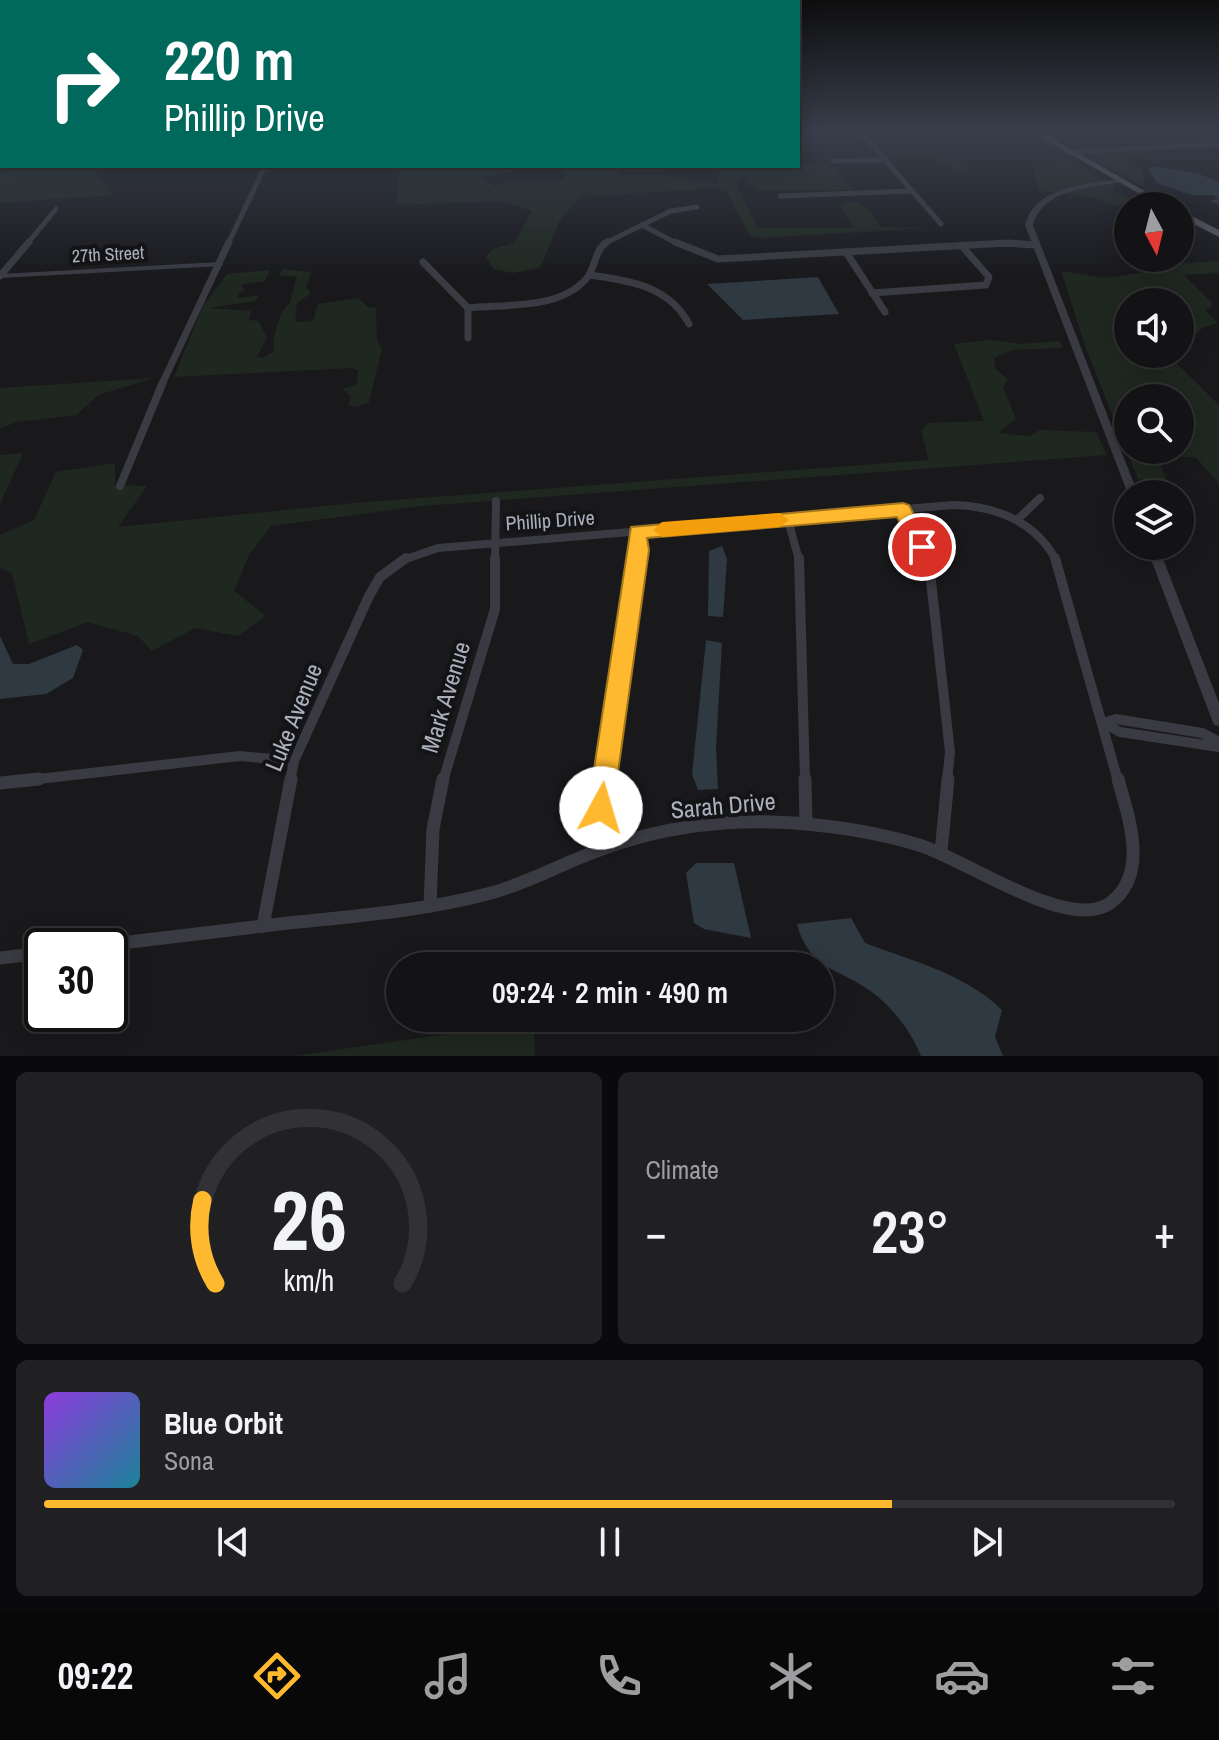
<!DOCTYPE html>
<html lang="en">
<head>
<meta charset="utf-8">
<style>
  body { margin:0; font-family:"Archivo Narrow",sans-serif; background:#202022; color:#f1f3f6; height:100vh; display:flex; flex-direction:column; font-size:30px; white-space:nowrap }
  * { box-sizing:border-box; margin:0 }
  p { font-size:26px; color:#9d9ea0 }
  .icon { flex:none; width:44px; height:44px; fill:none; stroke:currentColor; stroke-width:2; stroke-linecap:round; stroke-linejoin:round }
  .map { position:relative; height:1056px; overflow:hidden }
  .details { display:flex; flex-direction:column; gap:16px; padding:16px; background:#0a0a0c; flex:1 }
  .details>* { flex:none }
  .banner { position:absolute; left:0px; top:0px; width:800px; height:168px; box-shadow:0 4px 20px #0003,0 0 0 2px #323234; background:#00695c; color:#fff; overflow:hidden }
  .needle { width:52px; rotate:173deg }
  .buttons { position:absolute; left:1114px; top:192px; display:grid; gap:16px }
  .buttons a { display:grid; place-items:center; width:80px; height:80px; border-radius:50%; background:#131315; box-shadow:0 4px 20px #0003,0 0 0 2px #323234; font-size:40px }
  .speed { position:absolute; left:24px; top:928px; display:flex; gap:16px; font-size:40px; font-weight:700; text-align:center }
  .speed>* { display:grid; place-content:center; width:104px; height:104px; border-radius:50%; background:#131315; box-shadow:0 4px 20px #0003,0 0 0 2px #323234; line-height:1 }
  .speed .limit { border:4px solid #111; border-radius:12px; background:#fff; color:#111 }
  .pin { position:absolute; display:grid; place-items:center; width:68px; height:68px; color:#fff; margin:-34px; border:4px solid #fff; border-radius:50%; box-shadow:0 2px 8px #0007 }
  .me { position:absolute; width:88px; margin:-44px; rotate:6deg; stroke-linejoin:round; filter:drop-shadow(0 0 6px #0008) }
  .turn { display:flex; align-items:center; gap:28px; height:168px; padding:0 32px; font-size:36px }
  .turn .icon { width:104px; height:104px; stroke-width:2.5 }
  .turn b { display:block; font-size:56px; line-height:68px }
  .big { font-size:60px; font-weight:600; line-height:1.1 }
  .details .tile { flex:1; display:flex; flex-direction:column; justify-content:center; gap:12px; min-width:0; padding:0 28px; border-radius:12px; background:#202022 }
  .details .dial { align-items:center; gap:0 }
  .dial svg { height:208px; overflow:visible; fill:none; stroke:#323234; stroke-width:7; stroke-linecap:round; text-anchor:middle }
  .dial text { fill:#f1f3f6; stroke:none }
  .song { display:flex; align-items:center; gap:24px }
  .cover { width:96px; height:96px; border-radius:12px; background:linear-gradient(135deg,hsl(270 70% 55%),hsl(190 70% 35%)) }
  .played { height:8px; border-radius:4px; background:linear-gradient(90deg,#ffb92e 75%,#323234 75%) }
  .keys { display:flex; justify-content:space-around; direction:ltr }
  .heat { display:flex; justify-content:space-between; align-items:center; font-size:44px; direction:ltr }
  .details .tiles { flex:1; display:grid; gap:16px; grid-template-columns:1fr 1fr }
  .tile:last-child { grid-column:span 2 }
  .trip { position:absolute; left:386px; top:952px; width:448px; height:80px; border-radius:40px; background:#131315; box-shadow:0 4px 20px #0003,0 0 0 2px #323234; font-weight:600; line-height:80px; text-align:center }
  .dock { display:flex; height:128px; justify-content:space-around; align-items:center; background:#080808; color:#9d9ea0 }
  .dock .icon { width:56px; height:56px }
  .dock .on { color:#ffb92e }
  .dock b { font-size:36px; color:#f1f3f6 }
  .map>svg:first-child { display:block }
  .green { fill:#1f2820; fill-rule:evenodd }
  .water { fill:#2e3942 }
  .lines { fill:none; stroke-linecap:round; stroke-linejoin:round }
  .minor-far4 { stroke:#3a3b42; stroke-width:5 }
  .minor-far3 { stroke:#3a3b42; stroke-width:7 }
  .minor-far2 { stroke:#3a3b42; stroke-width:8 }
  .minor-far1 { stroke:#3a3b42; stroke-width:10 }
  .minor { stroke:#3a3b42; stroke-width:13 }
  .tertiary { fill:#3a3b42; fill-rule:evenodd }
  .primary { fill:#565861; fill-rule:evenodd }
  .route { fill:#ffb92e; stroke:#a6781e; stroke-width:2 }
  .slow { fill:#f59e0b }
  .labels { text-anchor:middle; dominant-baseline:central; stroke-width:8; stroke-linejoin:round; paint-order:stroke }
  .far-street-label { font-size:18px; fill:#abb0bd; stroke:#141417 }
  .street-label { font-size:20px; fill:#abb0bd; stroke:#141417 }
  .near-street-label { font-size:24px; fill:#abb0bd; stroke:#141417 }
</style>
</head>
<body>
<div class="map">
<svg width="1219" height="1056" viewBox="0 0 1219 1056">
  <rect width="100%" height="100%" fill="#19191c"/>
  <!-- green -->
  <g class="green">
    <polygon points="915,131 929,131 969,171 958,172 928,154 894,157 889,152 911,150 907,140 914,138"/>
    <polygon points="1127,133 1132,134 1118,138 1126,145 1075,149 1063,142 1076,135"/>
    <polygon points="1143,150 1162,163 1122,155 1142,169 1145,187 1092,159 1088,153"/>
    <polygon points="1060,157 1115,186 1113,191 1146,205 1112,205 1095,198 1038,190 1032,161 1053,165"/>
    <path d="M798 163 832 165 854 190H759L741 178 736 186 758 228H854L840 206 847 201C867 202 871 210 880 227L931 228 758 238 750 236 726 191 713 188 598 196 584 192 560 220 540 268 513 273 494 269 485 257 493 249 514 243 532 211 501 201 396 205 399 166H458L459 169C475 170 493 166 511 166L514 172 484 178 494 187 514 181 564 179 563 166H617L620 175H662L717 184 719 170 716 166H798Z"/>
    <polygon points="24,166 93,166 114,195 0,203 0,174"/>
    <path d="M1219 261V273L1184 275 1213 304 1206 311 1217 323 1202 328 1180 353V302H1128V354H1179L1174 361 1219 405V483L1195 457H1157L1167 481 1138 479 1087 351 1061 271 1105 278 1161 270 1156 265ZM1128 398H1180V450H1128Z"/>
    <path d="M282 269 311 272 306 288 311 293 297 303 295 322 313 321 318 304 358 298 368 307 376 308 377 340 382 349 369 402 355 407 348 405 351 397 343 389 357 384 358 370 352 368 174 377 203 306 227 274 270 270 265 281 241 285 245 290 237 294 238 298 260 295 255 301 208 308 251 311 249 320 258 321 267 337 257 357 263 358 274 351C272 338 279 311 290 303L297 276H279Z"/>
    <polygon points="991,340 1021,344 1059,341 1063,348 1012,350 994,358 995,368 1008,380 1003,387 1016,419 998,433 1030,436 1040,430 1096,432 1107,455 422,506 271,526 249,555 234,591 266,616 238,636 195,628 152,651 138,636 88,622 29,644 12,573 0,568 0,535 34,520 56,472 115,463 115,485 147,486 118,527 354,503 929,460 921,430 929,423 984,421 954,344"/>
    <polygon points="155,378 98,395 76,415 16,422 0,429 0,388"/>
    <polygon points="23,453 0,504 0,455"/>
    <polygon points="534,1021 535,1056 294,1056 503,1026"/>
  </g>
  <!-- water -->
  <g class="water">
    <polygon points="1152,166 1197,173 1219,182 1219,205 1210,201 1218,199 1214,195 1191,195 1157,183 1149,170"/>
    <polygon points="818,277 839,314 743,320 707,284"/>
    <polygon points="722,546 727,559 723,617 708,616 709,551"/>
    <polygon points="0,636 13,664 29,664 77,645 83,650 73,678 46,694 0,699"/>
    <polygon points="706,640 722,643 716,747 718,789 698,790 692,774"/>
    <polygon points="696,863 734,863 751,938 704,929 694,923 686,873"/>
    <path d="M851 918 865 943C912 961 966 974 1002 1010L995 1037 1003 1056H921C911 1031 893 1008 872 992 838 967 810 971 797 924Z"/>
  </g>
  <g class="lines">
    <!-- minor-far4 -->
    <g class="minor-far4">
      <polyline points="860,131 941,224"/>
      <polyline points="1190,131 1210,144"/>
      <polyline points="1069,152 1219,144"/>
      <polyline points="833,161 884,160"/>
      <polyline points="780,196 911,191"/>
      <polyline points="642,225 678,244"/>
      <polyline points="27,244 56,209"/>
      <polyline points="228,244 265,166"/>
      <polyline points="603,244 671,211 697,207"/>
      <polyline points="992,244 1019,244"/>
    </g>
    <!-- minor-far3 -->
    <g class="minor-far3">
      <polyline points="675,242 718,259 1008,243 1034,245"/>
      <polyline points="846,252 885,312"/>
      <polyline points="423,262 468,308 468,338"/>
      <path d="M589 275C629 281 668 285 689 324"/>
      <polyline points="0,276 29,242"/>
      <polyline points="872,293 986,285 989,277 961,245"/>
      <path d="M468 308C505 304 559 310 586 279 596 268 594 250 607 242"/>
      <polyline points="162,384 229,242"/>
    </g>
    <!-- minor-far2 -->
    <g class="minor-far2">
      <polyline points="120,486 163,382"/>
      <polyline points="903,509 925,560"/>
      <polyline points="1018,519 1040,498"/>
      <polyline points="788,520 799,560"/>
      <polyline points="637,532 637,560"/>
      <path d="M403 560 438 548 953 505C995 506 1035 521 1056 560"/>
      <polyline points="495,560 496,501"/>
    </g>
    <!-- minor-far1 -->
    <g class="minor-far1">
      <polyline points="799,558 805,781"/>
      <polyline points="924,558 930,572 950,752 947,781"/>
      <polyline points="1055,558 1118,781"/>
      <polyline points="1104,723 1120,732 1219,747"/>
      <polyline points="1104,723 1116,719 1202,733 1219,742"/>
      <polyline points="21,781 240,756 294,761"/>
      <polyline points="290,781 294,761 369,596 380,577 406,558"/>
      <polyline points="443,781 495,609 495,558"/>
      <polyline points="603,781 638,558"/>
    </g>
    <!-- minor -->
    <g class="minor">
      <polyline points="603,779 601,808 610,846"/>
      <polyline points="805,779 806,822"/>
      <polyline points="0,783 39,779"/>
      <polyline points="941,852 948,779"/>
      <polyline points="430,906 433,829 443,779"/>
      <polyline points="263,926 291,779"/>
      <path d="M263 926C339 917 417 913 491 893 528 883 561 864 597 851 659 827 728 818 794 823 836 826 879 833 919 845 963 858 1069 933 1110 903 1150 874 1128 816 1118 779"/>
      <polyline points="96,946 263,926"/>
      <polyline points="0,958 42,953"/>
    </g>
    <!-- tertiary -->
    <g class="tertiary">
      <path d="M1120 179 1122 180V182C1089 189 1045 187 1033 225L1138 494H1128L1025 225C1027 221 1028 216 1030 213 1045 186 1093 183 1120 179Z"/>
      <polygon points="219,262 223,264 222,266 0,278 0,274"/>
      <polygon points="1146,546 1158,546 1219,703 1219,726 1214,725 1212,720"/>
    </g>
    <!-- primary -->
    <g class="primary">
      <polygon points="1030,131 1039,131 1171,206 1161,206"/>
      <polygon points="1180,210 1219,230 1219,237 1180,217"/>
    </g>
  </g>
  <!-- sky -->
  <linearGradient id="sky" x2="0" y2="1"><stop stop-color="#0e0e0f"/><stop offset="0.47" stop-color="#383e4b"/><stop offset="1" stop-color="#383e4b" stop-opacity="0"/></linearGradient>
  <rect width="1219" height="279" fill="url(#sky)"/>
  <!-- route -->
  <polygon class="route" points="903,503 909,505 931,547 928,552 915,552 897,517 647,538 649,550 613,808 609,816 601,820 592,816 588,808 631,527"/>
  <!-- slow -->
  <polygon class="slow" points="780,513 789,520 780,527 662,537 653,530 662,522"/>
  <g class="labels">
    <!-- far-street labels -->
    <g class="far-street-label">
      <text transform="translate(108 254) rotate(-3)">27th Street</text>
    </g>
    <!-- street labels -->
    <g class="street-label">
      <text transform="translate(550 520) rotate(-4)">Phillip Drive</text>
    </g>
    <!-- near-street labels -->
    <g class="near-street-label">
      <text transform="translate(445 697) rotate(-73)">Mark Avenue</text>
      <text transform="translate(293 717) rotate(-68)">Luke Avenue</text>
      <text transform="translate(723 805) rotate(-5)">Sarah Drive</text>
    </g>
  </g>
</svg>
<div class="buttons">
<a><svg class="needle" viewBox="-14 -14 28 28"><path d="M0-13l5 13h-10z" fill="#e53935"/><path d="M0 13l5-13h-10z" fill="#9d9ea0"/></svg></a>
<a><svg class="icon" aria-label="sound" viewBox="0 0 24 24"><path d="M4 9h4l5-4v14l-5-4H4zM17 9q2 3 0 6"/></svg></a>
<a><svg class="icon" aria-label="search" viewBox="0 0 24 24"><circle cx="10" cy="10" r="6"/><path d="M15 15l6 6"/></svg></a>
<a><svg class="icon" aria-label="layers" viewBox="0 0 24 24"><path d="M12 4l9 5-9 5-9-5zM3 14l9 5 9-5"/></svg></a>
</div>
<div class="speed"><div class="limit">30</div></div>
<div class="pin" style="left:922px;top:547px;background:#d93025"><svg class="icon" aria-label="arrive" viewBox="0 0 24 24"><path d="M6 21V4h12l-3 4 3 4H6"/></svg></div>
<svg class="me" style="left:601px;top:808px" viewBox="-20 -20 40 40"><circle r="19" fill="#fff"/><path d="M0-13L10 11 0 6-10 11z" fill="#ffb92e"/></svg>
<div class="trip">09:24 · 2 min · 490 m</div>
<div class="banner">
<div class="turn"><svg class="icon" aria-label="right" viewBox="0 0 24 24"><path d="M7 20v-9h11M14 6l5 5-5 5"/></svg><div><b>220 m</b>Phillip Drive</div></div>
</div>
</div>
<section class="details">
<div class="tiles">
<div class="tile dial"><svg viewBox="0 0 100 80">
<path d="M14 69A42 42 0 1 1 86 69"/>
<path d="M14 69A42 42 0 0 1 9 37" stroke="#ffb92e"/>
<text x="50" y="56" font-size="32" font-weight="700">26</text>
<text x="50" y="72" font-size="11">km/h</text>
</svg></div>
<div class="tile"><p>Climate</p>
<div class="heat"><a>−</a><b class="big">23°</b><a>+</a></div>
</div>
<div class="tile">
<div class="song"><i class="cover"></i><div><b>Blue Orbit</b><p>Sona</p></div></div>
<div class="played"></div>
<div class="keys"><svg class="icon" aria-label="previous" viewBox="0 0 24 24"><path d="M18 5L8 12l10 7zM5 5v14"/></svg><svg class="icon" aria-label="pause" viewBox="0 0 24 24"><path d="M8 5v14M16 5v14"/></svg><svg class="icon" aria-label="next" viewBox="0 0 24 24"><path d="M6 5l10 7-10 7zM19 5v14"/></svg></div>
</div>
</div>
</section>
<nav class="dock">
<b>09:22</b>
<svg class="icon on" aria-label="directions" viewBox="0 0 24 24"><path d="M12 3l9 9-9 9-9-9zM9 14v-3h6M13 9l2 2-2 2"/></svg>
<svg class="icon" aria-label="music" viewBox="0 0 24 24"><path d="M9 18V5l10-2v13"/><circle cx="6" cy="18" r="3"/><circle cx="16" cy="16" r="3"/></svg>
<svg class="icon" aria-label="phone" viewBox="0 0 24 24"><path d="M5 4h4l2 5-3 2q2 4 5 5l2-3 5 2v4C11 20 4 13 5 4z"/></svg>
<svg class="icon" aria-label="climate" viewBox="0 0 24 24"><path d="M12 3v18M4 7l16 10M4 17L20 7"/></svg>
<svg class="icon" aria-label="car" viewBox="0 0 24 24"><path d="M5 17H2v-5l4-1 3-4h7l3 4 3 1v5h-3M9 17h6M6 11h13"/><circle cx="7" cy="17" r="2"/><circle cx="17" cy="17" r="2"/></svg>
<svg class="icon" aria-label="filters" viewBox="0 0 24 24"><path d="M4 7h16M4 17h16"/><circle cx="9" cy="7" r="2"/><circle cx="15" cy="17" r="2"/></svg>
</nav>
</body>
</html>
